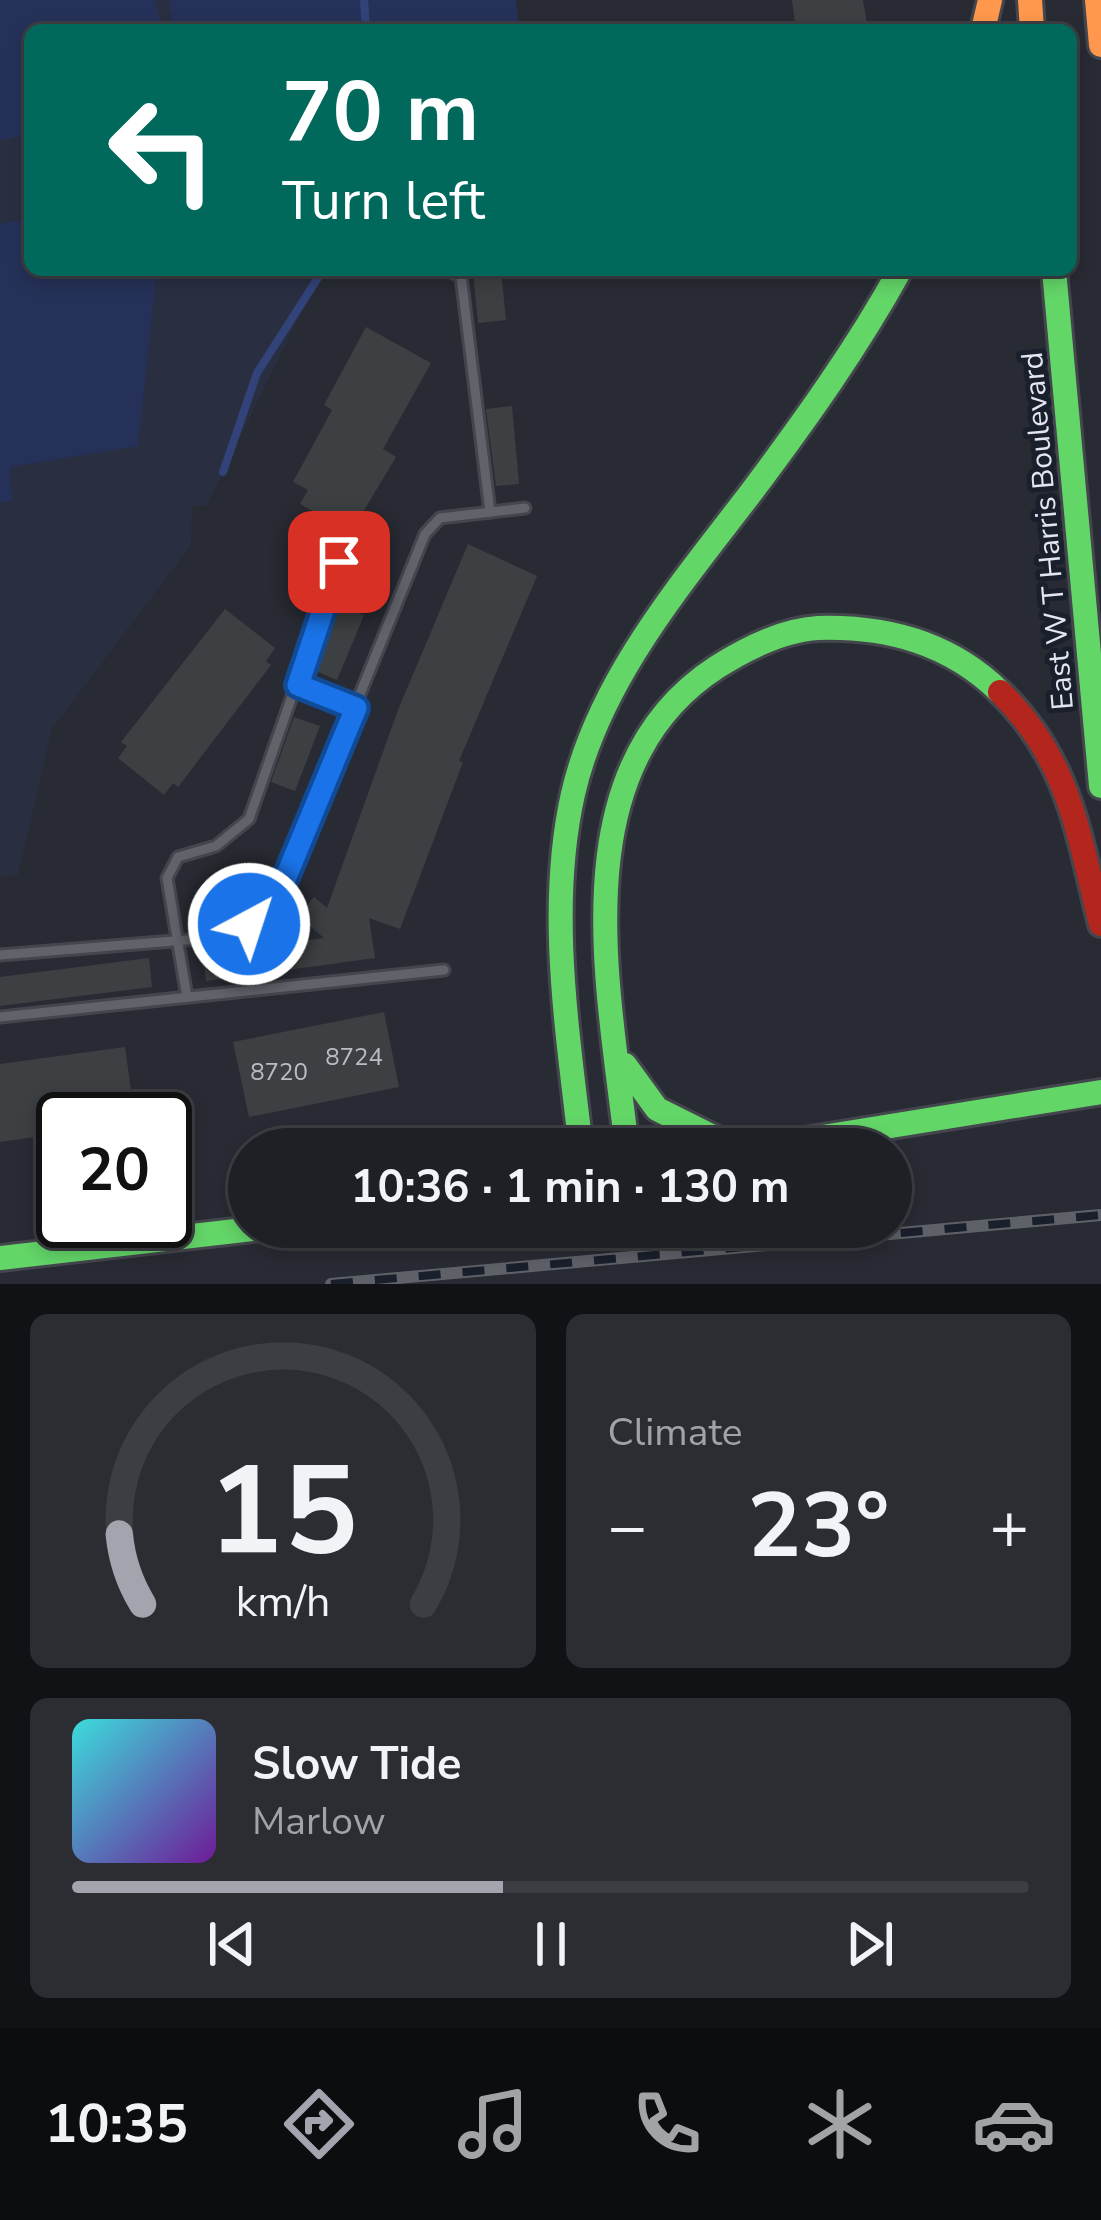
<!DOCTYPE html>
<html lang="en">
<head>
<meta charset="utf-8">
<style>
  body { margin:0; font-family:"Nunito Sans",sans-serif; background:#2b2d32; color:#f1f3f6; height:100vh; display:flex; flex-direction:column; font-size:45px; white-space:nowrap }
  * { box-sizing:border-box; margin:0 }
  p { font-size:39px; color:#a1a3a7 }
  .icon { flex:none; width:66px; height:66px; fill:none; stroke:currentColor; stroke-width:2; stroke-linecap:round; stroke-linejoin:round }
  .map { position:relative; height:1284px; overflow:hidden }
  .panel { display:flex; flex-direction:column; gap:30px; padding:30px; background:#101215; flex:1 }
  .panel>* { flex:none }
  .hud { position:absolute; left:24px; top:24px; width:1053px; height:252px; border-radius:18px; box-shadow:0 6px 18px #0003,0 0 0 3px #3c3e43; background:#00695c; color:#fff; overflow:hidden }
  .speed { position:absolute; left:36px; top:1092px; display:flex; gap:24px; font-size:60px; font-weight:700; text-align:center }
  .speed>* { display:grid; place-content:center; width:156px; height:156px; border-radius:50%; background:#1e2026; box-shadow:0 6px 18px #0003,0 0 0 3px #3c3e43; line-height:1 }
  .speed .limit { border:6px solid #111; border-radius:18px; background:#fff; color:#111 }
  .pin { position:absolute; display:grid; place-items:center; width:102px; height:102px; color:#fff; margin:-51px; border-radius:24px; box-shadow:0 6px 18px #0006 }
  .me { position:absolute; width:132px; margin:-66px; rotate:40deg; stroke-linejoin:round; filter:drop-shadow(0 0 9px #0008) }
  .turn { display:flex; align-items:center; gap:42px; height:252px; padding:0 60px; font-size:54px }
  .turn .icon { width:156px; height:156px; stroke-width:2.5 }
  .turn b { display:block; font-size:84px; line-height:102px }
  .big { font-size:90px; font-weight:700; line-height:1.1 }
  .panel .card { flex:1; display:flex; flex-direction:column; justify-content:center; gap:18px; min-width:0; padding:0 42px; border-radius:18px; background:#2b2d32 }
  .panel .dial { align-items:center; gap:0 }
  .dial svg { height:312px; overflow:visible; fill:none; stroke:#3c3e43; stroke-width:7; stroke-linecap:round; text-anchor:middle }
  .dial text { fill:#f1f3f6; stroke:none }
  .song { display:flex; align-items:center; gap:36px }
  .cover { width:144px; height:144px; border-radius:18px; background:linear-gradient(135deg,hsl(180 70% 55%),hsl(280 70% 35%)) }
  .played { height:12px; border-radius:6px; background:linear-gradient(90deg,#a2a5ae 45%,#3c3e43 45%) }
  .keys { display:flex; justify-content:space-around; direction:ltr }
  .heat { display:flex; justify-content:space-between; align-items:center; font-size:66px; direction:ltr }
  .panel .tiles { flex:1; display:grid; gap:30px; grid-template-columns:1fr 1fr }
  .card:last-child { grid-column:span 2 }
  .trip { position:absolute; left:228px; top:1128px; width:684px; height:120px; border-radius:60px; background:#1e2026; box-shadow:0 6px 18px #0003,0 0 0 3px #3c3e43; font-weight:700; line-height:120px; text-align:center }
  .dock { display:flex; height:192px; justify-content:space-around; align-items:center; background:#0c0d0f; color:#a1a3a7 }
  .dock .icon { width:84px; height:84px }
  .dock .on { color:#a2a5ae }
  .dock b { font-size:54px; color:#f1f3f6 }
  .map>svg:first-child { display:block }
  .built { fill:#292f41 }
  .green { fill:#253158 }
  .lines { fill:none; stroke-linecap:round; stroke-linejoin:round }
  .stream { stroke:#32437a; stroke-width:8 }
  .building { fill:#3d4042 }
  .lane-casing { stroke:#44464d; stroke-width:15 }
  .fast-casing { stroke:#44464d; stroke-width:30 }
  .slow-casing { stroke:#44464d; stroke-width:30 }
  .jam-casing { stroke:#44464d; stroke-width:30 }
  .lane { stroke:#60636a; stroke-width:9 }
  .fast { stroke:#63d668; stroke-width:24 }
  .slow { stroke:#ff974d; stroke-width:24 }
  .jam { stroke:#b3261e; stroke-width:24 }
  .rail-casing { stroke:#5f6168; stroke-width:12 }
  .rail { stroke:#1a1f2c; stroke-width:8; stroke-dasharray:22; stroke-linecap:butt }
  .route-casing { stroke:#114b97; stroke-width:30 }
  .route { stroke:#1a73e8; stroke-width:21 }
  .labels { text-anchor:middle; dominant-baseline:central; stroke-width:10; stroke-linejoin:round; paint-order:stroke }
  .number-label { font-size:24px; fill:#babcc4 }
  .street-label { font-size:30px; fill:#e3e6f0; stroke:#1a1f2c }
</style>
</head>
<body>
<div class="map">
<svg width="1101" height="1284" viewBox="0 0 1101 1284">
  <rect width="100%" height="100%" fill="#282b33"/>
  <!-- built -->
  <polygon class="built" points="0,0 169,0 172,30 30,30 30,270 322,270 207,505 192,507 191,545 52,729 18,875 0,877"/>
  <!-- green -->
  <g class="green">
    <polygon points="0,0 155,0 162,30 30,30 30,135 0,140"/>
    <polygon points="169,0 516,0 519,30 172,30"/>
    <polygon points="30,219 30,270 157,270 138,446 10,467 12,501 0,502 0,224"/>
  </g>
  <g class="lines">
    <!-- stream -->
    <g class="stream">
      <polyline points="364,0 366,30"/>
      <polyline points="223,472 257,373 323,270"/>
    </g>
  </g>
  <!-- building -->
  <g class="building">
    <polygon points="792,0 863,0 868,30 796,30"/>
    <polygon points="473,270 501,270 506,320 478,323"/>
    <polygon points="366,327 431,363 383,449 396,457 351,532 300,504 308,490 293,482 332,410 324,405"/>
    <polygon points="512,406 519,484 496,486 486,409"/>
    <polygon points="468,544 537,576 459,761 463,762 400,929 369,918 375,958 206,981 203,952 324,938 298,916 314,897 327,908 398,710"/>
    <polygon points="337,604 364,615 337,680 311,669"/>
    <polygon points="225,609 275,648 266,661 271,665 178,787 173,783 164,795 118,758 127,746 121,742"/>
    <polygon points="294,717 320,726 295,791 271,782"/>
    <polygon points="149,958 152,987 0,1006 0,977"/>
    <polygon points="384,1012 399,1087 249,1117 233,1042"/>
    <polygon points="125,1047 135,1119 63,1119 63,1133 0,1142 0,1064"/>
  </g>
  <g class="lines">
    <defs>
      <g id="lane">
        <polyline points="446,270 461,276 490,512"/>
        <polyline points="297,685 356,708"/>
        <polyline points="0,955 223,937 249,924 276,901 425,534 440,518 525,508"/>
        <polyline points="187,997 167,878 178,857 216,846 249,819 339,562"/>
        <polyline points="0,1017 444,970"/>
      </g>
      <g id="fast">
        <polyline points="1054,270 1101,786"/>
        <polyline points="625,1065 657,1109 737,1149"/>
        <path d="M581 1149C568 1034 547 909 573 794 599 679 683 582 753 490 806 419 857 348 900 270"/>
        <path d="M627 1149C610 993 558 770 717 667 747 648 782 630 818 628 888 626 950 643 1000 692"/>
        <polyline points="749,1149 1101,1092"/>
        <polyline points="0,1258 270,1227"/>
      </g>
      <g id="slow">
        <polyline points="1030,0 1032,30"/>
        <polyline points="1097,0 1101,45"/>
        <polyline points="983,30 990,0"/>
      </g>
      <path id="jam" d="M1000 692C1070 760 1078 834 1101 924"/>
    </defs>
    <!-- lane casing -->
    <use href="#lane" class="lane-casing"/>
    <!-- fast casing -->
    <use href="#fast" class="fast-casing"/>
    <!-- slow casing -->
    <use href="#slow" class="slow-casing"/>
    <!-- jam casing -->
    <use href="#jam" class="jam-casing"/>
    <!-- lane -->
    <use href="#lane" class="lane"/>
    <!-- fast -->
    <use href="#fast" class="fast"/>
    <!-- slow -->
    <use href="#slow" class="slow"/>
    <!-- jam -->
    <use href="#jam" class="jam"/>
    <defs>
      <polyline id="rail" points="331,1284 1101,1215"/>
    </defs>
    <!-- rail casing -->
    <use href="#rail" class="rail-casing"/>
    <!-- rail -->
    <use href="#rail" class="rail"/>
  </g>
  <g class="lines">
    <defs>
      <polyline id="route" points="249,924 276,901 356,708 298,685 339,562"/>
    </defs>
    <!-- route casing -->
    <use href="#route" class="route-casing"/>
    <!-- route -->
    <use href="#route" class="route"/>
  </g>
  <g class="labels">
    <!-- number labels -->
    <g class="number-label">
      <text x="354" y="1057">8724</text>
      <text x="279" y="1072">8720</text>
    </g>
    <!-- street labels -->
    <g class="street-label">
      <text transform="translate(1048 531) rotate(-95)">East W T Harris Boulevard</text>
    </g>
  </g>
</svg>
<div class="speed"><div class="limit">20</div></div>
<div class="pin" style="left:339px;top:562px;background:#d93025"><svg class="icon" aria-label="arrive" viewBox="0 0 24 24"><path d="M6 21V4h12l-3 4 3 4H6"/></svg></div>
<svg class="me" style="left:249px;top:924px" viewBox="-20 -20 40 40"><circle r="17" fill="#1a73e8" stroke="#fff" stroke-width="3"/><path d="M0-11L8 9 0 5-8 9z" fill="#fff"/></svg>
<div class="trip">10:36 · 1 min · 130 m</div>
<div class="hud">
<div class="turn"><svg class="icon" aria-label="left" viewBox="0 0 24 24"><path d="M17 20v-9H6M10 6l-5 5 5 5"/></svg><div><b>70 m</b>Turn left</div></div>
</div>
</div>
<section class="panel">
<div class="tiles">
<div class="card dial"><svg viewBox="0 0 100 80">
<path d="M14 69A42 42 0 1 1 86 69"/>
<path d="M14 69A42 42 0 0 1 8 51" stroke="#a2a5ae"/>
<text x="50" y="56" font-size="32" font-weight="700">15</text>
<text x="50" y="72" font-size="11">km/h</text>
</svg></div>
<div class="card"><p>Climate</p>
<div class="heat"><a>−</a><b class="big">23°</b><a>+</a></div>
</div>
<div class="card">
<div class="song"><i class="cover"></i><div><b>Slow Tide</b><p>Marlow</p></div></div>
<div class="played"></div>
<div class="keys"><svg class="icon" aria-label="previous" viewBox="0 0 24 24"><path d="M18 5L8 12l10 7zM5 5v14"/></svg><svg class="icon" aria-label="pause" viewBox="0 0 24 24"><path d="M8 5v14M16 5v14"/></svg><svg class="icon" aria-label="next" viewBox="0 0 24 24"><path d="M6 5l10 7-10 7zM19 5v14"/></svg></div>
</div>
</div>
</section>
<nav class="dock">
<b>10:35</b>
<svg class="icon on" aria-label="directions" viewBox="0 0 24 24"><path d="M12 3l9 9-9 9-9-9zM9 14v-3h6M13 9l2 2-2 2"/></svg>
<svg class="icon" aria-label="music" viewBox="0 0 24 24"><path d="M9 18V5l10-2v13"/><circle cx="6" cy="18" r="3"/><circle cx="16" cy="16" r="3"/></svg>
<svg class="icon" aria-label="phone" viewBox="0 0 24 24"><path d="M5 4h4l2 5-3 2q2 4 5 5l2-3 5 2v4C11 20 4 13 5 4z"/></svg>
<svg class="icon" aria-label="climate" viewBox="0 0 24 24"><path d="M12 3v18M4 7l16 10M4 17L20 7"/></svg>
<svg class="icon" aria-label="car" viewBox="0 0 24 24"><path d="M5 17H2v-5l4-1 3-4h7l3 4 3 1v5h-3M9 17h6M6 11h13"/><circle cx="7" cy="17" r="2"/><circle cx="17" cy="17" r="2"/></svg>
</nav>
</body>
</html>
